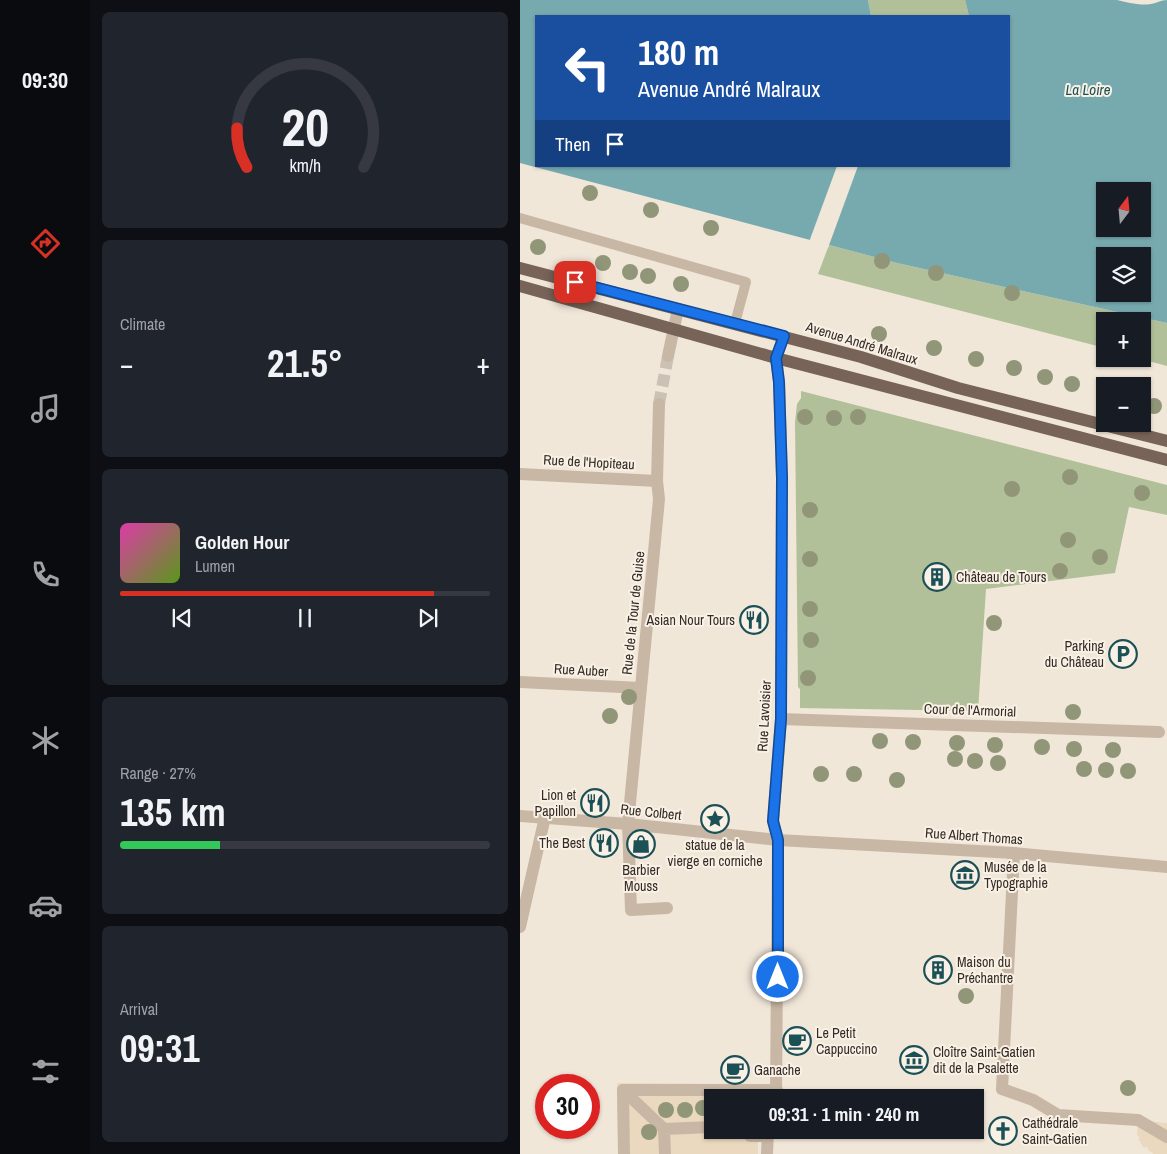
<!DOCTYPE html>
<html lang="en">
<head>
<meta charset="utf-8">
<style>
  body { margin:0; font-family:"Archivo Narrow",sans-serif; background:#20242c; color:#f1f3f6; height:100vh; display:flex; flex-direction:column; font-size:19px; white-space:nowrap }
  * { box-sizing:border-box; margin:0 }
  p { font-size:16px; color:#9ea1a6 }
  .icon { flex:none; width:28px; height:28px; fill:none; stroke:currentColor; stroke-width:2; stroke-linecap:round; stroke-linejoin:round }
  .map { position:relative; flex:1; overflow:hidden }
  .sheet { display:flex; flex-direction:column; gap:12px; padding:12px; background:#0d0f14; width:430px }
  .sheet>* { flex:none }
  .top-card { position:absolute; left:15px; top:15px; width:475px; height:152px; border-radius:0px; box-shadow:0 1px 4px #0004; background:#1a4fa0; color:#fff; overflow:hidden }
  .needle { width:32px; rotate:16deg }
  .buttons { position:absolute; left:576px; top:182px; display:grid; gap:10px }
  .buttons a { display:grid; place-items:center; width:55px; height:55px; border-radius:0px; background:#171b24; box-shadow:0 1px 4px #0004; font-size:25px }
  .speed { position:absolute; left:15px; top:1074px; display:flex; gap:10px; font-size:25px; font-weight:700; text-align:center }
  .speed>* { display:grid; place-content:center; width:65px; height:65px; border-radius:50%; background:#171b24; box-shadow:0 1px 4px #0004; line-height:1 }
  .speed .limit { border:8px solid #d22; background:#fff; color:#111 }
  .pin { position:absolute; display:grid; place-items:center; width:42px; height:42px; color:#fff; margin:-21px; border-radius:10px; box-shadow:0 2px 8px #0006 }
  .me { position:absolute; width:55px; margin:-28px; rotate:0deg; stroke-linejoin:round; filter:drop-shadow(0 0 4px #0008) }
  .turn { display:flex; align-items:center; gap:18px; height:105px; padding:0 20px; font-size:22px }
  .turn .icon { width:65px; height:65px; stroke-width:2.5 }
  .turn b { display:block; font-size:35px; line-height:42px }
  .then { display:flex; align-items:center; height:48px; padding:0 20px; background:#0003; gap:10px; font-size:19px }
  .big { font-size:38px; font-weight:700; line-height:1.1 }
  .sheet .tile { flex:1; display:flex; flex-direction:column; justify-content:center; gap:8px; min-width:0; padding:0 18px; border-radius:8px; background:#20242c }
  .sheet .dial { align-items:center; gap:0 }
  .dial svg { height:130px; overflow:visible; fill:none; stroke:#363941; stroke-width:7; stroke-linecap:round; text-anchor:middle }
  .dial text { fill:#f1f3f6; stroke:none }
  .song { display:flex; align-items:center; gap:15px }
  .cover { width:60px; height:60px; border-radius:8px; background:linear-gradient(135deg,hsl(320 70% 55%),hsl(90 70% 35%)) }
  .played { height:5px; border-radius:2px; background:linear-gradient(90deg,#d93025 85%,#363941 85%) }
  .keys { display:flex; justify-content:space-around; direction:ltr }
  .heat { display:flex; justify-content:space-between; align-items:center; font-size:28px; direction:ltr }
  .charge { height:8px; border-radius:4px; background:linear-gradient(90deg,#34c759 27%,#363941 0) }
  .trip { position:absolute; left:184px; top:1089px; width:280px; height:50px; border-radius:0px; background:#171b24; box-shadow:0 1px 4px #0004; font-weight:700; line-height:50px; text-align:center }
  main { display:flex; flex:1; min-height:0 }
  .dock { display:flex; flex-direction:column; width:90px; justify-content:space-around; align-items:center; background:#090b0e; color:#9ea1a6 }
  .dock .icon { width:35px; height:35px }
  .dock .selected { color:#d93025 }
  .dock b { font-size:22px; color:#f1f3f6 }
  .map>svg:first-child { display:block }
  .green { fill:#b2c099 }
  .plaza { fill:#ead9bf }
  .water { fill:#77aaaf; fill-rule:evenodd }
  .pier { fill:#f1e7d9 }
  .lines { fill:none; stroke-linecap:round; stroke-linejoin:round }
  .minor-tunnel { stroke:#cbc1b5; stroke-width:12; stroke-dasharray:12 6; stroke-linecap:butt }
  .service { stroke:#c9b7a5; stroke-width:10 }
  .pedestrian { stroke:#c9b7a5; stroke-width:12 }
  .minor { stroke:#c9b7a5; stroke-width:12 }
  .primary { stroke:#776357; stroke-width:12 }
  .tree { fill:#919679 }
  .route-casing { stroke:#114b97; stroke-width:12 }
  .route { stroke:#1a73e8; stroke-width:9 }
  .labels { text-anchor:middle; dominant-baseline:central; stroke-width:4; stroke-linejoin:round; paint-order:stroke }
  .street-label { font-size:14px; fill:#352b26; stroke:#f9f1e5 }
  .poi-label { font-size:14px; fill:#352b26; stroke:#f9f1e5; text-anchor:start }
  .water-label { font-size:15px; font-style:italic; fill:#1b5057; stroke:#f9f1e5 }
</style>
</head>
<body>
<main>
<nav class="dock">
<b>09:30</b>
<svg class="icon selected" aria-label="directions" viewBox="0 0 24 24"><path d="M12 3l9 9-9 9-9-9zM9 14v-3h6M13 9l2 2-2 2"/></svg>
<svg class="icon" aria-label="music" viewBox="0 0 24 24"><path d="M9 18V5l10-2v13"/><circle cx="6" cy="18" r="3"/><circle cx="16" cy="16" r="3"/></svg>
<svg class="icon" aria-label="phone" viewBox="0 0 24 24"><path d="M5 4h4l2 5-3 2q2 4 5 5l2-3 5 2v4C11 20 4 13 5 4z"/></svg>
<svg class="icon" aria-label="climate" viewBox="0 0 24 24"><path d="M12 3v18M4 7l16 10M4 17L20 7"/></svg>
<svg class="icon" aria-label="car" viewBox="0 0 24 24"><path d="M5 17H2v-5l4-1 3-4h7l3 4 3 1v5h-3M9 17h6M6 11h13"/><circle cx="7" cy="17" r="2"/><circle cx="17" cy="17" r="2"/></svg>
<svg class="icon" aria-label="filters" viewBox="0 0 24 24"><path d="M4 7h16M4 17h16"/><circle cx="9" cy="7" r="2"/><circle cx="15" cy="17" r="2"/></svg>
</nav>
<section class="sheet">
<div class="tile dial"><svg viewBox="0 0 100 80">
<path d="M14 69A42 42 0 1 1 86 69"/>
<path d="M14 69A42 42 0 0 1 8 45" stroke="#d93025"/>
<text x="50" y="56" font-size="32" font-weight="700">20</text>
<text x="50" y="72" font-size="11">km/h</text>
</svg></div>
<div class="tile"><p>Climate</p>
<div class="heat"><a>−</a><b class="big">21.5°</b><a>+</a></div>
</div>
<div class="tile">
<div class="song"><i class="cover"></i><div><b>Golden Hour</b><p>Lumen</p></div></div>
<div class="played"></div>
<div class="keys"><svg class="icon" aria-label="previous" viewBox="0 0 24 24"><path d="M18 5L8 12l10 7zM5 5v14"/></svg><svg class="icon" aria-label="pause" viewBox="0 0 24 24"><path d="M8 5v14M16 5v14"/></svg><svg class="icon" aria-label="next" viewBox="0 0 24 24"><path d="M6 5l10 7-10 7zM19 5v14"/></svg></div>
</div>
<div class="tile"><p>Range · 27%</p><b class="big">135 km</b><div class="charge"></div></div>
<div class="tile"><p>Arrival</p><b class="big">09:31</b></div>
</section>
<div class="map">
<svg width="647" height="1154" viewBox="0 0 647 1154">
  <rect width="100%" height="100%" fill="#f1e7d9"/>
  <!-- green -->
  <g class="green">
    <polygon points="348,0 445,0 449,16 351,16"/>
    <polygon points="309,245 377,263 647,323 647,366 621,359 622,359 622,321 585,321 585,348 298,274"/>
    <polygon points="281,391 647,485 647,515 609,507 595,573 466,589 458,711 280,708 280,689 278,687 275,422 277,404 281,398"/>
  </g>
  <!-- plaza -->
  <g class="plaza">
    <polygon points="97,1083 238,1084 238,1097 192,1098 192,1130 238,1130 238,1154 98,1154"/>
    <polygon points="618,1120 647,1123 647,1154 634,1154 628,1150 628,1148 626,1147 624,1148 618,1139 620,1138 617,1135"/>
  </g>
  <!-- water -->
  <path class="water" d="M0 0H348L351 16H16V166H489V16H449L445 0H597C607 2 619 6 631 4 637 3 641 0 647 0V323L377 263 0 163ZM585 191H622V229H585ZM585 256H622V294H585Z"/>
  <!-- pier -->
  <polygon class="pier" points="317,166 338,166 308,248 289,242"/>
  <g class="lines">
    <!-- minor-tunnel -->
    <polyline class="minor-tunnel" points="139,404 148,356"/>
    <!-- service -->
    <polyline class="service" points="0,218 226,282 215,323"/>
    <!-- pedestrian -->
    <g class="pedestrian">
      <polyline points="108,824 111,910 147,908"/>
      <polyline points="103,1090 144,1129"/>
      <polyline points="230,1130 230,1136 247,1136"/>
      <polyline points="145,1154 144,1129 192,1127"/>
    </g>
    <!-- minor -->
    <g class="minor">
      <polyline points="148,356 158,309"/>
      <polyline points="0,474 137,481"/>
      <polyline points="0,682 121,688"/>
      <polyline points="261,719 639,732"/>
      <polyline points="0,816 108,824 258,840 494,853 647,867"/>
      <polyline points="108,824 139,499 137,481 139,404"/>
      <polyline points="494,853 482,1089 513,1100 538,1115 618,1120 647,1137"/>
      <polyline points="0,927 25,817"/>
      <polyline points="256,1098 258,840 253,821 261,719 262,478 259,382 256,358 264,336"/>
      <polyline points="104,1154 103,1090 257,1090"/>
      <polyline points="247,1154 248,1130"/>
    </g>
    <!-- primary -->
    <g class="primary">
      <polyline points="0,268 341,357 438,388 647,441"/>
      <polyline points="0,286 256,358 647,460"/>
    </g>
  </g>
  <!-- trees -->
  <g class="tree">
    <circle cx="70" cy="193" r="8"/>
    <circle cx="131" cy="210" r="8"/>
    <circle cx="191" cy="228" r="8"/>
    <circle cx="18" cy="247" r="8"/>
    <circle cx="362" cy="261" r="8"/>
    <circle cx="83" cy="263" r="8"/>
    <circle cx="110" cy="272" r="8"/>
    <circle cx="416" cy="273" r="8"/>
    <circle cx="128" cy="276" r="8"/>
    <circle cx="161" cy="284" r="8"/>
    <circle cx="492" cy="293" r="8"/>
    <circle cx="359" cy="334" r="8"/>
    <circle cx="414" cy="348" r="8"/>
    <circle cx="456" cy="359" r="8"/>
    <circle cx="494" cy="368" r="8"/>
    <circle cx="525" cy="377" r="8"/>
    <circle cx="552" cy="384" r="8"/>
    <circle cx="634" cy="406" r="8"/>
    <circle cx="285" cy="417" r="8"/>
    <circle cx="338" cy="417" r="8"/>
    <circle cx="314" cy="418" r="8"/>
    <circle cx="550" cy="477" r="8"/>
    <circle cx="492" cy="489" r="8"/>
    <circle cx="622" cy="493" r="8"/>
    <circle cx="290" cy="510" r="8"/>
    <circle cx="548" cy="540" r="8"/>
    <circle cx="580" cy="557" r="8"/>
    <circle cx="290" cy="559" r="8"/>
    <circle cx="540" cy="571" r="8"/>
    <circle cx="290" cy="609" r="8"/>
    <circle cx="474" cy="623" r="8"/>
    <circle cx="291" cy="640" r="8"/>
    <circle cx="288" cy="678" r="8"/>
    <circle cx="109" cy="697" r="8"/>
    <circle cx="553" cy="712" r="8"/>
    <circle cx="90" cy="716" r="8"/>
    <circle cx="360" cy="741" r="8"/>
    <circle cx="393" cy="742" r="8"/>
    <circle cx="437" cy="743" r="8"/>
    <circle cx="475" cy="745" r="8"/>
    <circle cx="522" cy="747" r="8"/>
    <circle cx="554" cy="749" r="8"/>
    <circle cx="593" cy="750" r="8"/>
    <circle cx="435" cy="759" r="8"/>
    <circle cx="455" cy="761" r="8"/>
    <circle cx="478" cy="763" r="8"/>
    <circle cx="564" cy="769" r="8"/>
    <circle cx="586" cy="770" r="8"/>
    <circle cx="608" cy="771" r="8"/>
    <circle cx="301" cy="774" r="8"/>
    <circle cx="334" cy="774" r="8"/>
    <circle cx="377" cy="780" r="8"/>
    <circle cx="446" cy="996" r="8"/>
    <circle cx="608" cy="1088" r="8"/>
    <circle cx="183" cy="1108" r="8"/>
    <circle cx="146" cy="1110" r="8"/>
    <circle cx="165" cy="1110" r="8"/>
    <circle cx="129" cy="1132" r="8"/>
  </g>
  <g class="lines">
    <defs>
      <polyline id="route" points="55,282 264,336 256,358 259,382 262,478 261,719 253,821 258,840 258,977"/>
    </defs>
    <!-- route casing -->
    <use href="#route" class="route-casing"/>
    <!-- route -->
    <use href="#route" class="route"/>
  </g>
  <!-- icons -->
  <defs>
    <symbol id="building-ring" viewBox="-11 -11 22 22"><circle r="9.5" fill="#f9f1e5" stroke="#1b5057" stroke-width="1.5"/><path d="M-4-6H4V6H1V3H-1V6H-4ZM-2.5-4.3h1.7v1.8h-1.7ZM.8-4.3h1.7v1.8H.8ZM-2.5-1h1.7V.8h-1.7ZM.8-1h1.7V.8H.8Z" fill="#1b5057"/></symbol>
    <symbol id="restaurant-ring" viewBox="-11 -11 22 22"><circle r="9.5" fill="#f9f1e5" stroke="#1b5057" stroke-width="1.5"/><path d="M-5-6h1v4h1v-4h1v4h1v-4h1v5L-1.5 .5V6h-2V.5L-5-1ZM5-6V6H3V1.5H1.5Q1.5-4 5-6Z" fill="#1b5057"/></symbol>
    <symbol id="parking-ring" viewBox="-11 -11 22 22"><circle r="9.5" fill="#f9f1e5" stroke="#1b5057" stroke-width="1.5"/><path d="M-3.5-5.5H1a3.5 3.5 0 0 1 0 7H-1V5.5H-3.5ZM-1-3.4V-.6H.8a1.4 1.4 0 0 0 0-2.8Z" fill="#1b5057"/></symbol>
    <symbol id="sight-ring" viewBox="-11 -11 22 22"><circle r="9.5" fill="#f9f1e5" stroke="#1b5057" stroke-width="1.5"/><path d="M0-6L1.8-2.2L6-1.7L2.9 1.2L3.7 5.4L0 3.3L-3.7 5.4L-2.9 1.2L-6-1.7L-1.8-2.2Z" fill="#1b5057"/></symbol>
    <symbol id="shop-ring" viewBox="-11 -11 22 22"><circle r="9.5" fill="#f9f1e5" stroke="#1b5057" stroke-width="1.5"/><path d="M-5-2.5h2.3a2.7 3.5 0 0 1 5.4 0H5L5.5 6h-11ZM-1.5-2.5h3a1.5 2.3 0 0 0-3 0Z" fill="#1b5057"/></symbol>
    <symbol id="museum-ring" viewBox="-11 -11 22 22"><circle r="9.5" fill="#f9f1e5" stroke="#1b5057" stroke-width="1.5"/><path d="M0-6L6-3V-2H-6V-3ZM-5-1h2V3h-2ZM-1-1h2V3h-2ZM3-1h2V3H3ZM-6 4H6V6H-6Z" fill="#1b5057"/></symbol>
    <symbol id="cafe-ring" viewBox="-11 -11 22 22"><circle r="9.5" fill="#f9f1e5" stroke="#1b5057" stroke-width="1.5"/><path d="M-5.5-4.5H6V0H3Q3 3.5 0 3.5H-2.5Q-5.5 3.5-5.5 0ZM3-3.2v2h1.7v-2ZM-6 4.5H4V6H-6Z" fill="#1b5057"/></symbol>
    <symbol id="church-ring" viewBox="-11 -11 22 22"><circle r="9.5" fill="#f9f1e5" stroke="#1b5057" stroke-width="1.5"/><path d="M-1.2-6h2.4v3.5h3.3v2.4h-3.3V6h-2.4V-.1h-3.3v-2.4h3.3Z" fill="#1b5057"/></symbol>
  </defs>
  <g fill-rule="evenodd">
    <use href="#building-ring" x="401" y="561" width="32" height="32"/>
    <use href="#restaurant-ring" x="218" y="604" width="32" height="32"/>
    <use href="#parking-ring" x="587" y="638" width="32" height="32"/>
    <use href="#restaurant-ring" x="59" y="787" width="32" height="32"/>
    <use href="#sight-ring" x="179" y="803" width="32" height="32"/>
    <use href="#restaurant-ring" x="68" y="827" width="32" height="32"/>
    <use href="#shop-ring" x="105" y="828" width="32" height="32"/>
    <use href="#museum-ring" x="429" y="859" width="32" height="32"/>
    <use href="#building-ring" x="402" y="954" width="32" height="32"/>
    <use href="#cafe-ring" x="261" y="1025" width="32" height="32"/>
    <use href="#museum-ring" x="378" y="1044" width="32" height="32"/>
    <use href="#cafe-ring" x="199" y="1054" width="32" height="32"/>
    <use href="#church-ring" x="467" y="1115" width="32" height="32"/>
  </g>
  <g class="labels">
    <!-- street labels -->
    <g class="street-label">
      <text transform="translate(342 343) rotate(17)">Avenue André Malraux</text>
      <text transform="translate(69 462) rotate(3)">Rue de l'Hopiteau</text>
      <text transform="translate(113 613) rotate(-84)">Rue de la Tour de Guise</text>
      <text transform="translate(61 670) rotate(3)">Rue Auber</text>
      <text transform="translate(450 710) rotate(2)">Cour de l'Armorial</text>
      <text transform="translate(244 716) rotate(-87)">Rue Lavoisier</text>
      <text transform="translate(131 812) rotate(6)">Rue Colbert</text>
      <text transform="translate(454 836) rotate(4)">Rue Albert Thomas</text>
    </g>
    <!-- poi labels -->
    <g class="poi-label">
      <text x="436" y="577">Château de Tours</text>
      <text x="215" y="620" text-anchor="end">Asian Nour Tours</text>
      <text x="584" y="646" text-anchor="end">Parking<tspan x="584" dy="16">du Château</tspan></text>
      <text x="56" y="795" text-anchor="end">Lion et<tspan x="56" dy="16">Papillon</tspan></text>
      <text x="65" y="843" text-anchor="end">The Best</text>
      <text x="195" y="845" text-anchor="middle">statue de la<tspan x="195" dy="16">vierge en corniche</tspan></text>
      <text x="464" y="867">Musée de la<tspan x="464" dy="16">Typographie</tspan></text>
      <text x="121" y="870" text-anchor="middle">Barbier<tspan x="121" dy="16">Mouss</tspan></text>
      <text x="437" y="962">Maison du<tspan x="437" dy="16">Préchantre</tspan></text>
      <text x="296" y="1033">Le Petit<tspan x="296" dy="16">Cappuccino</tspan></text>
      <text x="413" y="1052">Cloître Saint-Gatien<tspan x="413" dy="16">dit de la Psalette</tspan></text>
      <text x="234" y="1070">Ganache</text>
      <text x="502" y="1123">Cathédrale<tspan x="502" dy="16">Saint-Gatien</tspan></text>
    </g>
    <!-- water labels -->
    <g class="water-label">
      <text x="568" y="89">La Loire</text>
    </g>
  </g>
</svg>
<div class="buttons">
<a><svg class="needle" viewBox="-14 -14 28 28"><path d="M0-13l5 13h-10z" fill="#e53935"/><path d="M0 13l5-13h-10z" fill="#9ea1a6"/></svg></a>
<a><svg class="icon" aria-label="layers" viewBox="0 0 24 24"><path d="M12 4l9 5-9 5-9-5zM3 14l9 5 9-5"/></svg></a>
<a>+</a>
<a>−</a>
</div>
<div class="speed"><div class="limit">30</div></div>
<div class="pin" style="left:55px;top:282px;background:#d93025"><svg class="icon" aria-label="arrive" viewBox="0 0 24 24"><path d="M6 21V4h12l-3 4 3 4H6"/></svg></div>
<svg class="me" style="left:258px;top:977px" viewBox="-20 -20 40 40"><circle r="17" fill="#1a73e8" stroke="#fff" stroke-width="3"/><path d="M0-11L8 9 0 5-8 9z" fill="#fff"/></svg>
<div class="trip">09:31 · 1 min · 240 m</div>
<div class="top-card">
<div class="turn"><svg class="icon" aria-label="left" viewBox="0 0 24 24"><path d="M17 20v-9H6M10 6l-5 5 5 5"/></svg><div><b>180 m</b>Avenue André Malraux</div></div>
<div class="then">Then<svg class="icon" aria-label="arrive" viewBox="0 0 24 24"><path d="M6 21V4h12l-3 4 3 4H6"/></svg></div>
</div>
</div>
</main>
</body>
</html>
